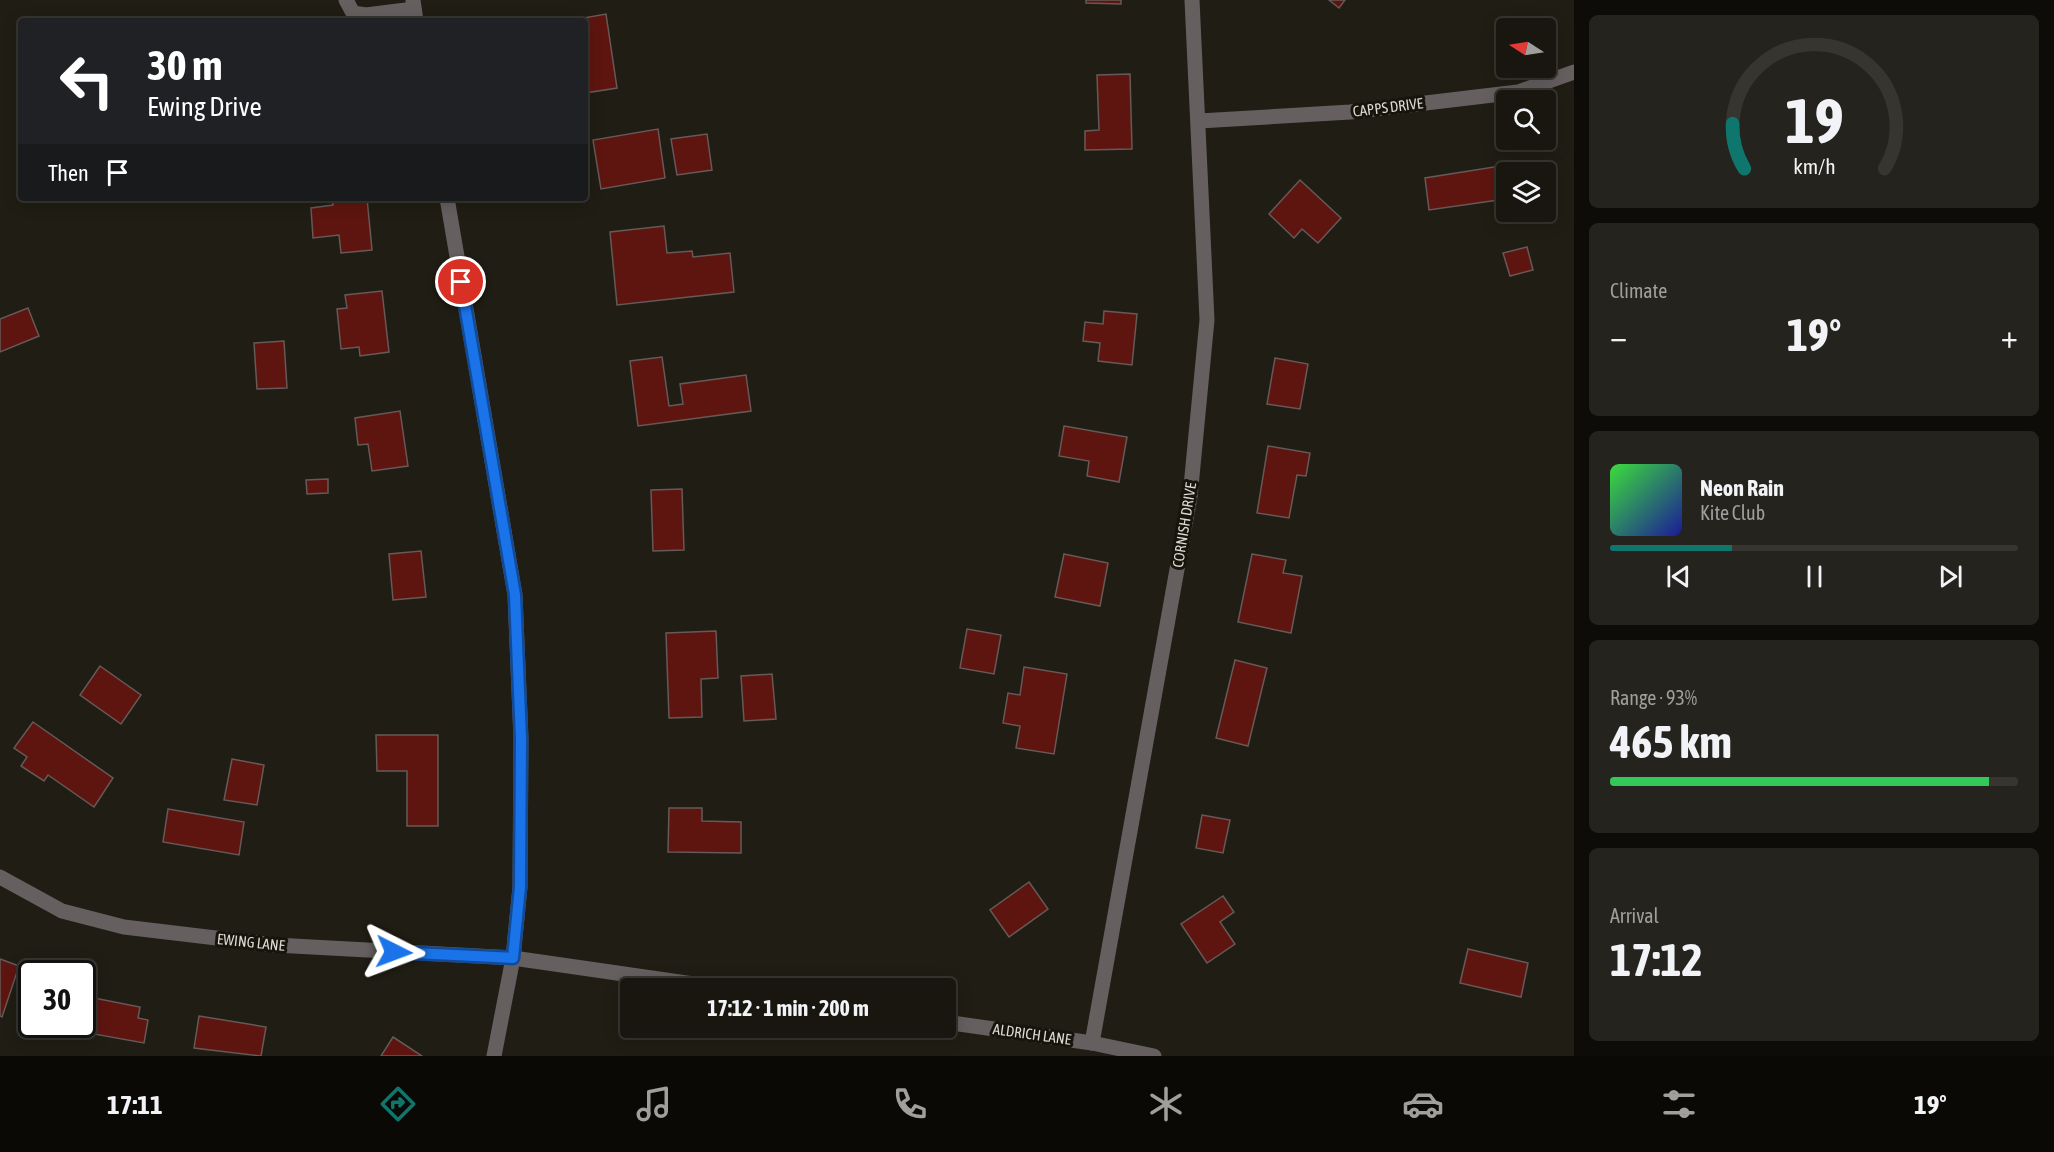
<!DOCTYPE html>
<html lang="en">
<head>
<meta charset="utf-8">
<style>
  body { margin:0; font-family:"Asap Condensed",sans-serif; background:#25231d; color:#f1f3f6; height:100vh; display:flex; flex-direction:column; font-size:22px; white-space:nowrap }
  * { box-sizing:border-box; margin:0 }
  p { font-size:20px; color:#9f9f9e }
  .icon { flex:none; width:33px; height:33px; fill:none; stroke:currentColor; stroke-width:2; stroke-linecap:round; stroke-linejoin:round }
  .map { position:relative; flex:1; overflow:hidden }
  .panel { display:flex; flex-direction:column; gap:15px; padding:15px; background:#0d0c08; width:480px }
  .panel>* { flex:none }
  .top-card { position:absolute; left:18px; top:18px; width:570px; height:183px; border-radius:6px; box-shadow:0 3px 15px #0003,0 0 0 2px #36352f; background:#202124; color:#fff; overflow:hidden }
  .needle { width:39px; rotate:282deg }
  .fabs { position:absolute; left:1496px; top:18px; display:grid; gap:12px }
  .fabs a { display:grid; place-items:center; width:60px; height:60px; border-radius:6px; background:#18160f; box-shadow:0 3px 15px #0003,0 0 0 2px #36352f; font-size:30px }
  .speed { position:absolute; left:18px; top:960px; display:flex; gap:12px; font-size:30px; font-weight:700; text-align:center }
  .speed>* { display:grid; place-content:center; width:78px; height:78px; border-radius:50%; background:#18160f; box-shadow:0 3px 15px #0003,0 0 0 2px #36352f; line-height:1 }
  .speed .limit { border:3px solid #111; border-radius:9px; background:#fff; color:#111 }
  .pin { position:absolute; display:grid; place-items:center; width:51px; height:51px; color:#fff; margin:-26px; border:3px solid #fff; border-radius:50%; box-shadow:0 2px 6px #0007 }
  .me { position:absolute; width:66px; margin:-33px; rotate:93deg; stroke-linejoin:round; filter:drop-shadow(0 0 4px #0008) }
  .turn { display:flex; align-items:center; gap:21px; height:126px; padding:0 30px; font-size:27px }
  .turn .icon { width:78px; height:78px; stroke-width:2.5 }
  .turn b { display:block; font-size:42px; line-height:51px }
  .then { display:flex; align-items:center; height:57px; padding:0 30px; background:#0003; gap:12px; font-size:22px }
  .big { font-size:45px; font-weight:700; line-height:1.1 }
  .panel .widget { flex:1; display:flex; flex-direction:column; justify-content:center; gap:9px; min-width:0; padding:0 21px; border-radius:9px; background:#25231d }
  .panel .dial { align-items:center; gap:0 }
  .dial svg { height:156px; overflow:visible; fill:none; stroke:#36352f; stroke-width:7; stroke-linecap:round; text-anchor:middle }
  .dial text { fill:#f1f3f6; stroke:none }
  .song { display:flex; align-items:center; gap:18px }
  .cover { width:72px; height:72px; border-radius:9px; background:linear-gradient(135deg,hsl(120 70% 55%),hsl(240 70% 35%)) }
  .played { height:6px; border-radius:3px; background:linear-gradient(90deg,#0f766e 30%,#36352f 30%) }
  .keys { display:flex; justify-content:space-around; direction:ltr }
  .heat { display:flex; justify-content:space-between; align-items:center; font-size:33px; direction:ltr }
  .charge { height:9px; border-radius:4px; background:linear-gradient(90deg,#34c759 93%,#36352f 0) }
  .trip { position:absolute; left:620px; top:978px; width:336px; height:60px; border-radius:6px; background:#18160f; box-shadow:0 3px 15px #0003,0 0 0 2px #36352f; font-weight:700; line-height:60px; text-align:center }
  .tab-bar { display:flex; height:96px; justify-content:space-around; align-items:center; background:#0a0906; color:#9f9f9e }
  .tab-bar .icon { width:42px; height:42px }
  .tab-bar .selected { color:#0f766e }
  .tab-bar b { font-size:27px; color:#f1f3f6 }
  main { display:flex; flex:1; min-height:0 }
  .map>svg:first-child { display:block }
  .building { fill:#5e1510; stroke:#665957; stroke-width:1.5 }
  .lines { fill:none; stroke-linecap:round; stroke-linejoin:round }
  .service { stroke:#655f60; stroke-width:15 }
  .minor { stroke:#655f60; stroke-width:15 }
  .tertiary { stroke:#655f60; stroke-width:15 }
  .route-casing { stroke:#114b97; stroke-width:15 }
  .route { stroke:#1a73e8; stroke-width:10 }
  .labels { text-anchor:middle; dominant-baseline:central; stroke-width:6; stroke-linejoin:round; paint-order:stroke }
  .street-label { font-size:15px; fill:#dcdad4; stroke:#17140b }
</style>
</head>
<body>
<main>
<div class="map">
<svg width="1574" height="1056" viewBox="0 0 1574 1056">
  <rect width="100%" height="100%" fill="#201d14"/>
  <!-- building -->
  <g class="building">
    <polygon points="1086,0 1121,0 1121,4 1086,3"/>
    <polygon points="1329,0 1345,0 1339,8"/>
    <polygon points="606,14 617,88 585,93 585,21 572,20"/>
    <polygon points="1130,74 1132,149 1085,150 1085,131 1099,130 1097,75"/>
    <polygon points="658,129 665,178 601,189 593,140"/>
    <polygon points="707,134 712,170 677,175 671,139"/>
    <polygon points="1500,166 1505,199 1429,210 1425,178"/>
    <polygon points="1300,180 1341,218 1318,243 1302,229 1294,238 1269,214"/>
    <polygon points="332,198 367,198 372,250 341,253 339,235 313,238 311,208 333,205"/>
    <polygon points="664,226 667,253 692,251 693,257 730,253 734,292 617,305 610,232"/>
    <polygon points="1527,247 1533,270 1510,276 1503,253"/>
    <polygon points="382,291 389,352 360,356 359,347 341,349 337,309 347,308 345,295"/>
    <polygon points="28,308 39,336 0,352 0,319"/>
    <polygon points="1104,311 1137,314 1132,365 1098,361 1100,343 1083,341 1085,322 1103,324"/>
    <polygon points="284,341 287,388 257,389 254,343"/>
    <polygon points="662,357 669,406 683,404 680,384 746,375 751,411 638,426 630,361"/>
    <polygon points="1275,358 1308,364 1300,409 1267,404"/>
    <polygon points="400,411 408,466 372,471 368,444 358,445 355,418"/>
    <polygon points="1064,426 1127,437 1119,482 1087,476 1089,461 1059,456"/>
    <polygon points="1268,446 1310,453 1306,476 1297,475 1289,518 1257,513"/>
    <polygon points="328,479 328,493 307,494 306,480"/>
    <polygon points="682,489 684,550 653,551 651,490"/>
    <polygon points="421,551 426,597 393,600 389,554"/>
    <polygon points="1064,554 1108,563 1100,606 1055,597"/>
    <polygon points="1252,554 1286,560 1283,573 1302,576 1291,633 1238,622"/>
    <polygon points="967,629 1001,635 994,674 960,668"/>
    <polygon points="716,631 718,678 701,679 702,717 669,718 666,633"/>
    <polygon points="1235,660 1267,668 1248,746 1216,738"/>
    <polygon points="100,666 141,695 121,724 80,695"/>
    <polygon points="1024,667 1067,674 1054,754 1016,748 1020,726 1003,723 1008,693 1020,695"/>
    <polygon points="772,674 776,719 744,721 741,676"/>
    <polygon points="33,722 113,778 94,807 48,775 44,781 21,766 27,757 14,748"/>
    <polygon points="376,735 438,735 438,826 407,826 407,771 377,771"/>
    <polygon points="232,759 264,765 257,805 224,800"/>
    <polygon points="669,808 702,808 702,821 741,822 741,853 668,852"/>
    <polygon points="168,809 244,822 239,855 163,842"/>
    <polygon points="1202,815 1230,820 1223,853 1196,848"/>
    <polygon points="1029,882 1048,909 1009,937 990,910"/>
    <polygon points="1223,896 1234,912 1220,922 1235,944 1207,963 1181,924"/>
    <polygon points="1468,949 1528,963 1521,997 1460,983"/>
    <polygon points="0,959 19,966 2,1017 0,1016"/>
    <polygon points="84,996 140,1007 138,1018 148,1020 144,1043 77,1031 78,1024 82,1024"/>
    <polygon points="199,1016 266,1027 261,1056 194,1048"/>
    <polygon points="393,1037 422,1056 381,1056"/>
  </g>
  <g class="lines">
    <!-- service -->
    <polyline class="service" points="346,0 353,13 366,15 414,9"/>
    <!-- minor -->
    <g class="minor">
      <polyline points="1199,121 1350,112 1518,92 1574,72"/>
      <polyline points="0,877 62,911 124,927 275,945 513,958 721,988"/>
      <polyline points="945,1022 1092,1043 1154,1056"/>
      <polyline points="1092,1043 1190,497 1207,320 1192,0"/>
    </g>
    <!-- tertiary -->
    <g class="tertiary">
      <polyline points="413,0 416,21"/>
      <polyline points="447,198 515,595 521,739 520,887 513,958 494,1056"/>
    </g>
  </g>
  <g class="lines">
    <defs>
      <polyline id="route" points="394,952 513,958 520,887 521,739 515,595 461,282"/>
    </defs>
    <!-- route casing -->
    <use href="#route" class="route-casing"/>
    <!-- route -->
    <use href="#route" class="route"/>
  </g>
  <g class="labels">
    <!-- street labels -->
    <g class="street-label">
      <text transform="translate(1388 107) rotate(-7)">CAPPS DRIVE</text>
      <text transform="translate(1184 525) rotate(-81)">CORNISH DRIVE</text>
      <text transform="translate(251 942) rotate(6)">EWING LANE</text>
      <text transform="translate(1032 1034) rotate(8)">ALDRICH LANE</text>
    </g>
  </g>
</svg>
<div class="fabs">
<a><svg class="needle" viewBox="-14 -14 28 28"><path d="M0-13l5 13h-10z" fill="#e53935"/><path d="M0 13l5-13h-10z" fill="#9f9f9e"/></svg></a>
<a><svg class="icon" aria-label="search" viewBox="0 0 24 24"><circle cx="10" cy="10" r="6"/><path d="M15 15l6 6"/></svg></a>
<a><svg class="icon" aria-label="layers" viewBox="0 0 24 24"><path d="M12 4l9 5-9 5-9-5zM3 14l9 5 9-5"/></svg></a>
</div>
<div class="speed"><div class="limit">30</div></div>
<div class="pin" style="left:461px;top:282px;background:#d93025"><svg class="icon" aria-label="arrive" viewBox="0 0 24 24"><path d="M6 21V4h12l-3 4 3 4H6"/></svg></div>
<svg class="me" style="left:394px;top:952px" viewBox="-20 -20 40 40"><path d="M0-17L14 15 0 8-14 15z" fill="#1a73e8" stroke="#fff" stroke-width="4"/></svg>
<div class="trip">17:12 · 1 min · 200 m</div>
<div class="top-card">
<div class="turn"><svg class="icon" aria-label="left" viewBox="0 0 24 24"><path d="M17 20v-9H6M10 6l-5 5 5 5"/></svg><div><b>30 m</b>Ewing Drive</div></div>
<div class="then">Then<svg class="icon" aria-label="arrive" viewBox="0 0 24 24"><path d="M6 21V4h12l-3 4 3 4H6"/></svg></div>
</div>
</div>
<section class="panel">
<div class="widget dial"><svg viewBox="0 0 100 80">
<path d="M14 69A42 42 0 1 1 86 69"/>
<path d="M14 69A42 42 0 0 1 8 46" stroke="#0f766e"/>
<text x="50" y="56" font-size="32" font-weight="700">19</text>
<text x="50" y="72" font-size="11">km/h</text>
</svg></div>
<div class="widget"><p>Climate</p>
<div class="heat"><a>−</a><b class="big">19°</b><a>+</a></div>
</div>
<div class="widget">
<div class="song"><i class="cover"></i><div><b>Neon Rain</b><p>Kite Club</p></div></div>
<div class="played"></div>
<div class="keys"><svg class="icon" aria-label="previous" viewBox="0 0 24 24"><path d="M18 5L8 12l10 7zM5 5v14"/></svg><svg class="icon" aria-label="pause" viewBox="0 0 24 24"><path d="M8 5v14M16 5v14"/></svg><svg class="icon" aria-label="next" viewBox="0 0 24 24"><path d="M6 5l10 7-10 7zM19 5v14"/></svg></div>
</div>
<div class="widget"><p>Range · 93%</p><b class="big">465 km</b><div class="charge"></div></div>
<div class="widget"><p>Arrival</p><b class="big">17:12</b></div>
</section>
</main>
<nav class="tab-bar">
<b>17:11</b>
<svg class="icon selected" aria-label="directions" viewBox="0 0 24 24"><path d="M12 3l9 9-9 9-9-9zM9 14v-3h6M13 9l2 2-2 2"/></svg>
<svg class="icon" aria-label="music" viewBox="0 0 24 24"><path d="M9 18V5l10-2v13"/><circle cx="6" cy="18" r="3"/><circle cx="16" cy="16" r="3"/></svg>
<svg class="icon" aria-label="phone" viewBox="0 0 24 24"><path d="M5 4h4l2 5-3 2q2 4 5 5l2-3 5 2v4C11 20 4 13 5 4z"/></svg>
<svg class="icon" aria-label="climate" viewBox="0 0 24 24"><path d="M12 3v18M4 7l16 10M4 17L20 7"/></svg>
<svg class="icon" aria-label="car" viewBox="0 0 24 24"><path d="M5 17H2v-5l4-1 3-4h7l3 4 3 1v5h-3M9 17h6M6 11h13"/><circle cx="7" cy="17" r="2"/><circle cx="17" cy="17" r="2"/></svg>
<svg class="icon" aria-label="filters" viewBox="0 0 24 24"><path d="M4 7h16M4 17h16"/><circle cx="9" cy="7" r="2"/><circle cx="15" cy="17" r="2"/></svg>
<b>19°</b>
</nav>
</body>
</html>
